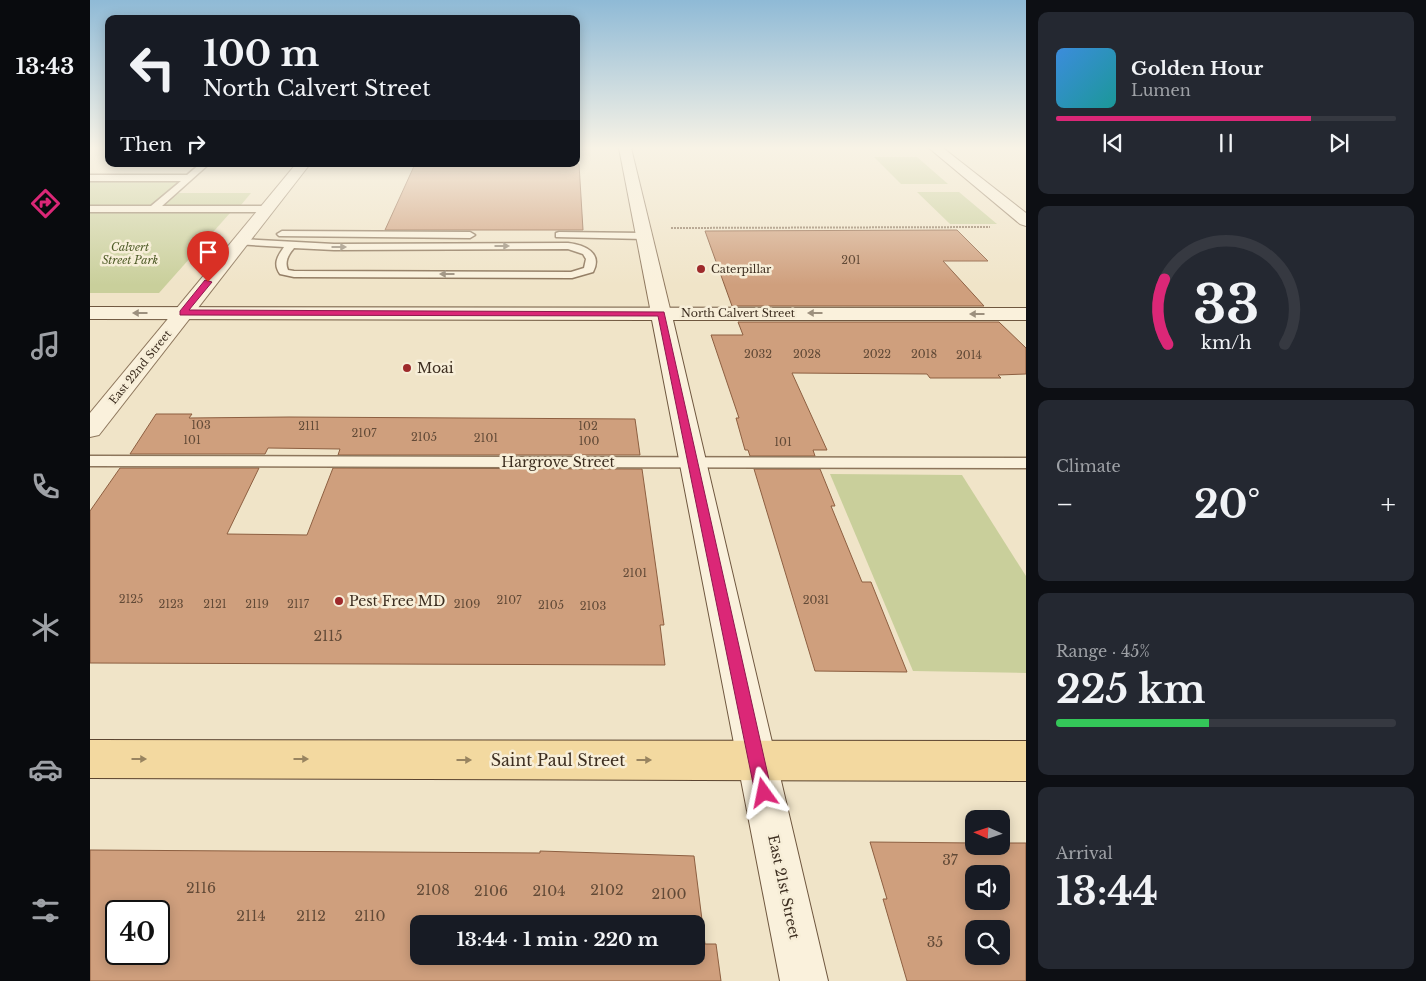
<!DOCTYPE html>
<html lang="en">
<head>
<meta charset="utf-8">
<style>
  body { margin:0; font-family:"Libre Baskerville",serif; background:#242831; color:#f1f3f6; height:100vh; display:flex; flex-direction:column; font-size:19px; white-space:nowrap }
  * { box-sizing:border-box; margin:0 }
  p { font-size:16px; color:#9ea1a6 }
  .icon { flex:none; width:28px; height:28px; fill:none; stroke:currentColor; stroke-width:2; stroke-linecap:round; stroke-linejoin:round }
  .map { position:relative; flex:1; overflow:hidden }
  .drawer { display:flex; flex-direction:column; gap:12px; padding:12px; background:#0d0f14; width:400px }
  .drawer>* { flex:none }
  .top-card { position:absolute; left:15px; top:15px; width:475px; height:152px; border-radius:10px; box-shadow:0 2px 12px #0003; background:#171b24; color:#f1f3f6; overflow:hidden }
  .needle { width:32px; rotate:273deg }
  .fabs { position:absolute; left:875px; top:810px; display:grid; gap:10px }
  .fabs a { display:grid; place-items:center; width:45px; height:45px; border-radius:10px; background:#171b24; box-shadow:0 2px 12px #0003; font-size:25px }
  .speed { position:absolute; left:15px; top:900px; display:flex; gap:10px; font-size:25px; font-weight:700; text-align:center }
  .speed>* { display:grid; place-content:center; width:65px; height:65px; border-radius:50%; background:#171b24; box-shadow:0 2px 12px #0003; line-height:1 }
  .speed .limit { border:2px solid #111; border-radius:8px; background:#fff; color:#111 }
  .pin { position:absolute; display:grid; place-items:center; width:42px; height:42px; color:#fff; margin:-51px -21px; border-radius:50% 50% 50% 0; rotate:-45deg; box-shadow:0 0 5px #0007 }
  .pin .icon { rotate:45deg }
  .me { position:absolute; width:55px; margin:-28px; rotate:348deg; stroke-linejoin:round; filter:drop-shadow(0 0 4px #0008) }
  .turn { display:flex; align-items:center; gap:18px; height:105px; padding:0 15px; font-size:22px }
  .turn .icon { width:65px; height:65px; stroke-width:2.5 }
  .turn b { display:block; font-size:35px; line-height:42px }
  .then { display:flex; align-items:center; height:48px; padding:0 15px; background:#0003; gap:10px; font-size:19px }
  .big { font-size:38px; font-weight:800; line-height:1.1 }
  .drawer .widget { flex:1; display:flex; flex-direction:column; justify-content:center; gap:8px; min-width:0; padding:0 18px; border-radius:10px; background:#242831 }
  .drawer .dial { align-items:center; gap:0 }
  .dial svg { height:130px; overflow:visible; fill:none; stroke:#363941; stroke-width:7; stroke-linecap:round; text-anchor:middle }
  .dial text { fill:#f1f3f6; stroke:none }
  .song { display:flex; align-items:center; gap:15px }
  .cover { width:60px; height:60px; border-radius:8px; background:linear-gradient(135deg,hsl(210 70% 55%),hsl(180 70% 35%)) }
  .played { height:5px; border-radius:2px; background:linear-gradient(90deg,#db2777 75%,#363941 75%) }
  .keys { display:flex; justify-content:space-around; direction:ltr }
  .heat { display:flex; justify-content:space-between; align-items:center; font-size:28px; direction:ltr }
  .charge { height:8px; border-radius:4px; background:linear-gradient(90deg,#34c759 45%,#363941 0) }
  .trip { position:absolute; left:320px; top:915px; width:295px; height:50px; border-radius:10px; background:#171b24; box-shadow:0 2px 12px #0003; font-weight:800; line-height:50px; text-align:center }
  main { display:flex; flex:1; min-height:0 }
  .menu { display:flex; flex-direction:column; width:90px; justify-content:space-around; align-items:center; background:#090b0e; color:#9ea1a6 }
  .menu .icon { width:35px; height:35px }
  .menu .current { color:#db2777 }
  .menu b { font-size:22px; color:#f1f3f6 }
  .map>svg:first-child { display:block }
  .green { fill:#c9cf9b }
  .building { fill:#cf9f7d; stroke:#8d5f41; fill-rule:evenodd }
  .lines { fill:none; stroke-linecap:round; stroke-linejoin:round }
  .lane-casing { stroke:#8d765c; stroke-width:3 }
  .street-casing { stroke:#8d765c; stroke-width:2 }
  .secondary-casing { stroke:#6f573f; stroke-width:2 }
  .primary-casing { stroke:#5b4430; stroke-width:2 }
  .path { stroke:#8d765c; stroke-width:2; stroke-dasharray:2 1; stroke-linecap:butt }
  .lane { fill:#faf1dc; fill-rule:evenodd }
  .street { fill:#faf1dc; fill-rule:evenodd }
  .secondary { fill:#faf1dc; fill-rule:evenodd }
  .primary { fill:#f3d9a0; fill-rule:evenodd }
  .oneway { fill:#9c907e }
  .oneway2 { fill:#988460 }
  .route { fill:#db2777; stroke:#8e194d }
  .poi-dot { fill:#9e2a2b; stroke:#f7eed8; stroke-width:2 }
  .labels { text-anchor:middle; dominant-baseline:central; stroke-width:5; stroke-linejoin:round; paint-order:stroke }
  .far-park-label { font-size:11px; font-style:italic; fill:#4d5a26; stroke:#f7eed8 }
  .number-label { font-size:11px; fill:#624a37 }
  .far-poi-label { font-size:11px; fill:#3d2e20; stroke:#f7eed8; text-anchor:start }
  .far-street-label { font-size:11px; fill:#3d2e20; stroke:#f7eed8 }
  .poi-label { font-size:14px; fill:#3d2e20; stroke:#f7eed8; text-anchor:start }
  .street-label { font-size:14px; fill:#3d2e20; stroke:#f7eed8 }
  .near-number-label { font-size:14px; fill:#624a37 }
  .near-street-label { font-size:16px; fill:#3d2e20; stroke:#f7eed8 }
</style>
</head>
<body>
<main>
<nav class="menu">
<b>13:43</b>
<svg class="icon current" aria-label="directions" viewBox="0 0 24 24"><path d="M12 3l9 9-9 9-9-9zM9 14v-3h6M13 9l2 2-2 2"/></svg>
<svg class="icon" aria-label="music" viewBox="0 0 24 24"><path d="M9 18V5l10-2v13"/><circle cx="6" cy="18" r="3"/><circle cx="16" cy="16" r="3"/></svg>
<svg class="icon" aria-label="phone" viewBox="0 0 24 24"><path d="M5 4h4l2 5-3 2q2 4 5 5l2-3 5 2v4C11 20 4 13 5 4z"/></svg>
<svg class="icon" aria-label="climate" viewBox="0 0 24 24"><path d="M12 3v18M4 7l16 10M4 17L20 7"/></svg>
<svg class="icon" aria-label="car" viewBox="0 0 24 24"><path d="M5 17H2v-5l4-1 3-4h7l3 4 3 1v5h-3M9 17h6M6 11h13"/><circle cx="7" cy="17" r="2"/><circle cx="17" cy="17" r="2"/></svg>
<svg class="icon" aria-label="filters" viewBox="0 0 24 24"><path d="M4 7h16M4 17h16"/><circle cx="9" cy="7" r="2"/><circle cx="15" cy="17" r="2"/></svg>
</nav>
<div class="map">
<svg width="936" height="981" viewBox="0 0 936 981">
  <rect width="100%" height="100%" fill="#f0e4c8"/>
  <!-- green -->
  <g class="green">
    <polygon points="784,157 827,157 858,184 811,184"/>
    <polygon points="0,179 92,179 63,205 0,205"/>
    <polygon points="827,192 869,192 907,224 860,224"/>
    <polygon points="87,193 161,193 151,205 74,205"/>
    <polygon points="0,213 140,213 69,293 0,293"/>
    <polygon points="740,474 872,475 936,576 936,673 823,671"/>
  </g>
  <!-- building -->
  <g class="building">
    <polygon points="325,164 489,164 493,230 295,230"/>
    <polygon points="867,230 898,261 853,261 894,306 642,306 615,231"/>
    <polygon points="648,322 909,322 936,348 936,374 908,375 911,378 840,378 837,374 702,373 737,450 723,450 725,456 660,456 658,450 655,450 646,418 649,418 621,335 653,335"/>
    <polygon points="66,414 102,414 99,418 199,417 545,419 550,455 248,455 250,449 178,448 175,454 40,454"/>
    <polygon points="30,468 169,468 137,534 217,535 243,468 552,469 574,625 570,625 575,665 0,663 0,511"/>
    <polygon points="664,469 730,469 745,506 741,506 772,582 781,582 817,672 725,671"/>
    <path d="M780 842 884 843V846H911V843H936V981H817L793 899H797ZM884 874H911V901H884ZM884 929H911V956H884Z"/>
    <path d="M0 850 450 853V851L604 856 615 944H626L631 981H0ZM26 911H69V954H26ZM329 924H606V956H329Z"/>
  </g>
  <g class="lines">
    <defs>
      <g id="lane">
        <polygon points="110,164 119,164 72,206 177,206 182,209 177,212 0,212 0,206 61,206 91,181 0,181 0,175 97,175"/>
        <polygon points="192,231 380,232 385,235 380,238 189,236 187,234"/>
        <polygon points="469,232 554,233 559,236 554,239 466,237 466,233"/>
        <path d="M150 239 244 244 478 243C495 245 513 253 503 272L482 278 204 277 190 274C183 264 187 257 194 247L146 244V240ZM204 248 244 250 478 249 493 254 496 259 494 268 481 272 204 271 198 270C194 261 199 254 204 248Z"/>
        <polygon points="0,456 936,458 936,468 0,466"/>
      </g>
      <g id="street">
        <polygon points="529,148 541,148 581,313 578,317 571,319 564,317 561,313"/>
        <polygon points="839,148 853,148 936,213 936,226 930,224"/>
        <polygon points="206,164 220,164 9,435 0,437 0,413"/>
      </g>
      <polygon id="secondary" points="0,307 936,308 936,320 583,320 738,981 690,981 562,320 0,319"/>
      <polygon id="primary" points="0,740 936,741 936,781 0,778"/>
    </defs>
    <!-- lane casing -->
    <use href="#lane" class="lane-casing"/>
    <!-- street casing -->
    <use href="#street" class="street-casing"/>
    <!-- secondary casing -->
    <use href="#secondary" class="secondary-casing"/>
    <!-- primary casing -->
    <use href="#primary" class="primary-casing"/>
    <!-- path -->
    <polyline class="path" points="581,228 900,227"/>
    <!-- lane -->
    <use href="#lane" class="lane"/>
    <!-- street -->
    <use href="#street" class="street"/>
    <!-- secondary -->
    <use href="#secondary" class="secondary"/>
    <!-- primary -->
    <use href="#primary" class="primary"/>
  </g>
  <!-- one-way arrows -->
  <defs><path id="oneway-solid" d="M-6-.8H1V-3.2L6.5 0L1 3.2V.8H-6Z" transform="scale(1.25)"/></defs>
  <g class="oneway">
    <use href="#oneway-solid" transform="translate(412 246)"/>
    <use href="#oneway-solid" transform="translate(249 247)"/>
    <use href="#oneway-solid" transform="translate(357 274) rotate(-180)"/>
    <use href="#oneway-solid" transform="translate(50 313) rotate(-180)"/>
    <use href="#oneway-solid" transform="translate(725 313) rotate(-180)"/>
    <use href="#oneway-solid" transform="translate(887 314) rotate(-180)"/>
  </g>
  <g class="oneway2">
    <use href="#oneway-solid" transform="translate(49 759)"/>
    <use href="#oneway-solid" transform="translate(211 759)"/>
    <use href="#oneway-solid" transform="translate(374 760)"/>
    <use href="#oneway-solid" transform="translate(554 760)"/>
  </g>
  <!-- sky -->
  <linearGradient id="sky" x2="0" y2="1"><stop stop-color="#8fbad6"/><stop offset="0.52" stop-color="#f8f3e6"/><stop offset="1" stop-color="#f8f3e6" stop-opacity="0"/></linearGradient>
  <rect width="936" height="285" fill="url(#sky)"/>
  <!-- route -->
  <polygon class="route" points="115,280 122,282 99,310 574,312 682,793 680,799 674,801 668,799 665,793 568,316 90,315 90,311"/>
  <!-- markers -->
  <g class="poi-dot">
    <circle cx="611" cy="269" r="5"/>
    <circle cx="317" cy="368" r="5"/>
    <circle cx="249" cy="601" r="5"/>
  </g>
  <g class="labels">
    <!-- far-park labels -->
    <g class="far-park-label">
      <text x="40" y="247">Calvert<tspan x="40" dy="13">Street Park</tspan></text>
    </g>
    <!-- number labels -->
    <g class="number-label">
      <text x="761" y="260">201</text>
      <text x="668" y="354">2032</text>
      <text x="717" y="354">2028</text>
      <text x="787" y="354">2022</text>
      <text x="834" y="354">2018</text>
      <text x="879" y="355">2014</text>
      <text x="111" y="425">103</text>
      <text x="219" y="426">2111</text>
      <text x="498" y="426">102</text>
      <text x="274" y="433">2107</text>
      <text x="334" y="437">2105</text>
      <text x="396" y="438">2101</text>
      <text x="102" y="440">101</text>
      <text x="499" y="441">100</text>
      <text x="693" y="442">101</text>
      <text x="545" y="573">2101</text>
      <text x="41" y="599">2125</text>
      <text x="419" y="600">2107</text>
      <text x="726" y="600">2031</text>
      <text x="81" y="604">2123</text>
      <text x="125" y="604">2121</text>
      <text x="167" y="604">2119</text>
      <text x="208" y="604">2117</text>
      <text x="377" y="604">2109</text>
      <text x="461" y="605">2105</text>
      <text x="503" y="606">2103</text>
    </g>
    <!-- far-poi labels -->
    <g class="far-poi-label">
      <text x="621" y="269">Caterpillar</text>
    </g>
    <!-- far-street labels -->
    <g class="far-street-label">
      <text x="648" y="313">North Calvert Street</text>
      <text transform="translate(50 367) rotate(-51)">East 22nd Street</text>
    </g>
    <!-- poi labels -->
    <g class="poi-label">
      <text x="327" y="368">Moai</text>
      <text x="259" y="601">Pest Free MD</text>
    </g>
    <!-- street labels -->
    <g class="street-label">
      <text x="468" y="462">Hargrove Street</text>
      <text transform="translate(694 887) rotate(78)">East 21st Street</text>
    </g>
    <!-- near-number labels -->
    <g class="near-number-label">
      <text x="238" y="636">2115</text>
      <text x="860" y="860">37</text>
      <text x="111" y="888">2116</text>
      <text x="343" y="890">2108</text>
      <text x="517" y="890">2102</text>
      <text x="401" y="891">2106</text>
      <text x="459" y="891">2104</text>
      <text x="579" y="894">2100</text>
      <text x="161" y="916">2114</text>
      <text x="221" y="916">2112</text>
      <text x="280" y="916">2110</text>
      <text x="845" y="942">35</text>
    </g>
    <!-- near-street labels -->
    <g class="near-street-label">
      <text x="468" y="760">Saint Paul Street</text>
    </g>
  </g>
</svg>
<div class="fabs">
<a><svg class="needle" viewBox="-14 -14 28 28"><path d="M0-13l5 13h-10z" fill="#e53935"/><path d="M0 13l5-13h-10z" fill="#9ea1a6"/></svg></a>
<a><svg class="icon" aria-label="sound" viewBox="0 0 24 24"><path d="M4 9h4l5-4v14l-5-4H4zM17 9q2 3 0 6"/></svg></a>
<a><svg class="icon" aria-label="search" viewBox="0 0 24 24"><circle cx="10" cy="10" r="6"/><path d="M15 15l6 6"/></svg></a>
</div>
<div class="speed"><div class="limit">40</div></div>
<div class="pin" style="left:118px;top:282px;background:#d93025"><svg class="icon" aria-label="arrive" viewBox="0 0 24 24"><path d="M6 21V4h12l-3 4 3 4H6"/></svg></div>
<svg class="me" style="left:674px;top:793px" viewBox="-20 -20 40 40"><path d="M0-17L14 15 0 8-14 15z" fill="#db2777" stroke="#fff" stroke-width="4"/></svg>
<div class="trip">13:44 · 1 min · 220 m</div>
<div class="top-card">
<div class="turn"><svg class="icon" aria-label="left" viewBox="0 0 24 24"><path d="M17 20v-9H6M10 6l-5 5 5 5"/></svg><div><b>100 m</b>North Calvert Street</div></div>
<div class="then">Then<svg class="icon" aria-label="right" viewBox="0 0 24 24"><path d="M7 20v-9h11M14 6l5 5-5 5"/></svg></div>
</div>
</div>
<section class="drawer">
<div class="widget">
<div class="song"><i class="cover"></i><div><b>Golden Hour</b><p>Lumen</p></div></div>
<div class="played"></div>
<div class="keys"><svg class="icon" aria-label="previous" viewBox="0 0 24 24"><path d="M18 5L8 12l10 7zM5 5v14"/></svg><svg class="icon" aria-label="pause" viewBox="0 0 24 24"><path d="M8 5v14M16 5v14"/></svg><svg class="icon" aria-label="next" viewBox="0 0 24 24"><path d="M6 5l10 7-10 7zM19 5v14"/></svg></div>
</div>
<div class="widget dial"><svg viewBox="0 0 100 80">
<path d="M14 69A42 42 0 1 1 86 69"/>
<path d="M14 69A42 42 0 0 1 12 29" stroke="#db2777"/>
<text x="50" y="56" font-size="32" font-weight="700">33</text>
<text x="50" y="72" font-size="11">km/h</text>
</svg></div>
<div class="widget"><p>Climate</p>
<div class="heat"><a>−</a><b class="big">20°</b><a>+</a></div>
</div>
<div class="widget"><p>Range · 45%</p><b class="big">225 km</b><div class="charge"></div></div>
<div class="widget"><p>Arrival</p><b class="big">13:44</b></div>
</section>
</main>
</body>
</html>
